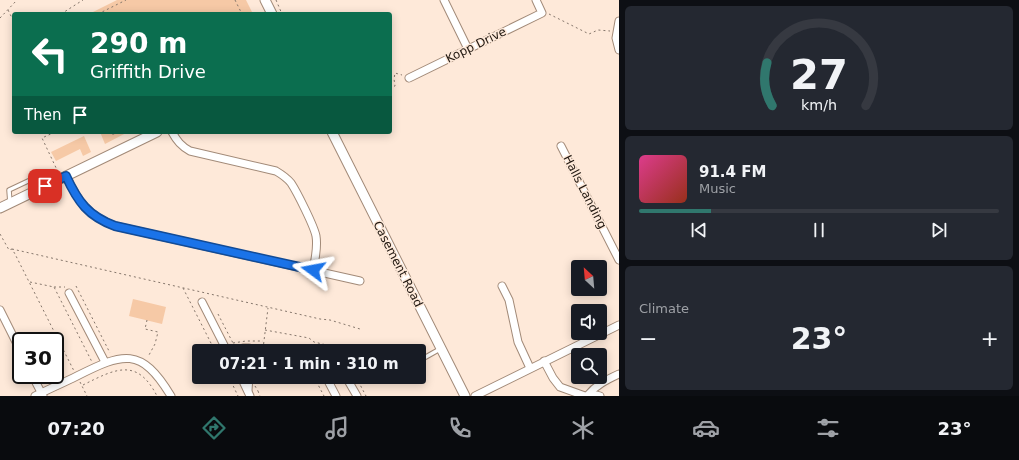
<!DOCTYPE html>
<html lang="en">
<head>
<meta charset="utf-8">
<style>
  body { margin:0; font-family:"DejaVu Sans",sans-serif; background:#242831; color:#f1f3f6; height:100vh; display:flex; flex-direction:column; font-size:15px; white-space:nowrap }
  * { box-sizing:border-box; margin:0 }
  p { font-size:13px; color:#9ea1a6 }
  .icon { flex:none; width:22px; height:22px; fill:none; stroke:currentColor; stroke-width:2; stroke-linecap:round; stroke-linejoin:round }
  .map { position:relative; flex:1; overflow:hidden }
  .drawer { display:flex; flex-direction:column; gap:6px; padding:6px; background:#0d0f14; width:400px }
  .drawer>* { flex:none }
  .top-card { position:absolute; left:12px; top:12px; width:380px; height:122px; border-radius:4px; box-shadow:0 2px 10px #0003; background:#0b6e4f; color:#fff; overflow:hidden }
  .needle { width:26px; rotate:334deg }
  .tools { position:absolute; left:571px; top:260px; display:grid; gap:8px }
  .tools a { display:grid; place-items:center; width:36px; height:36px; border-radius:4px; background:#171b24; box-shadow:0 2px 10px #0003; font-size:20px }
  .speed { position:absolute; left:12px; top:332px; display:flex; gap:8px; font-size:20px; font-weight:700; text-align:center }
  .speed>* { display:grid; place-content:center; width:52px; height:52px; border-radius:50%; background:#171b24; box-shadow:0 2px 10px #0003; line-height:1 }
  .speed .limit { border:2px solid #111; border-radius:6px; background:#fff; color:#111 }
  .pin { position:absolute; display:grid; place-items:center; width:34px; height:34px; color:#fff; margin:-17px; border-radius:8px; box-shadow:0 2px 6px #0006 }
  .me { position:absolute; width:44px; margin:-22px; rotate:283deg; stroke-linejoin:round; filter:drop-shadow(0 0 3px #0008) }
  .turn { display:flex; align-items:center; gap:14px; height:84px; padding:0 12px; font-size:18px }
  .turn .icon { width:52px; height:52px; stroke-width:2.5 }
  .turn b { display:block; font-size:28px; line-height:34px }
  .then { display:flex; align-items:center; height:38px; padding:0 12px; background:#0003; gap:8px; font-size:15px }
  .big { font-size:30px; font-weight:700; line-height:1.1 }
  .drawer .widget { flex:1; display:flex; flex-direction:column; justify-content:center; gap:6px; min-width:0; padding:0 14px; border-radius:6px; background:#242831 }
  .drawer .dial { align-items:center; gap:0 }
  .dial svg { height:104px; overflow:visible; fill:none; stroke:#363941; stroke-width:7; stroke-linecap:round; text-anchor:middle }
  .dial text { fill:#f1f3f6; stroke:none }
  .song { display:flex; align-items:center; gap:12px }
  .cover { width:48px; height:48px; border-radius:6px; background:linear-gradient(135deg,hsl(330 70% 55%),hsl(10 70% 35%)) }
  .played { height:4px; border-radius:2px; background:linear-gradient(90deg,#30776d 20%,#363941 20%) }
  .keys { display:flex; justify-content:space-around; direction:ltr }
  .heat { display:flex; justify-content:space-between; align-items:center; font-size:22px; direction:ltr }
  .trip { position:absolute; left:192px; top:344px; width:234px; height:40px; border-radius:4px; background:#171b24; box-shadow:0 2px 10px #0003; font-weight:700; line-height:40px; text-align:center }
  .dock { display:flex; height:64px; justify-content:space-around; align-items:center; background:#090b0e; color:#9ea1a6 }
  .dock .icon { width:28px; height:28px }
  .dock .active { color:#30776d }
  .dock b { font-size:18px; color:#f1f3f6 }
  main { display:flex; flex:1; min-height:0 }
  .map>svg:first-child { display:block }
  .green { fill:#f6c9a6 }
  .lines { fill:none; stroke-linecap:round; stroke-linejoin:round }
  .lane-casing { stroke:#a28a78; stroke-width:5.5 }
  .street-casing { stroke:#a28a78; stroke-width:9 }
  .secondary-casing { stroke:#a28a78; stroke-width:11 }
  .path { stroke:#85766b; stroke-width:1; stroke-dasharray:2 3; stroke-linecap:butt }
  .lane { stroke:#fff; stroke-width:3.5 }
  .street { stroke:#fff; stroke-width:7 }
  .secondary { stroke:#fff; stroke-width:9 }
  .route-casing { stroke:#114b97; stroke-width:10 }
  .route { stroke:#1a73e8; stroke-width:7 }
  .labels { text-anchor:middle; dominant-baseline:central; stroke-width:3; stroke-linejoin:round; paint-order:stroke }
  .street-label { font-size:12px; fill:#211811; stroke:#fee9d9 }
</style>
</head>
<body>
<main>
<div class="map">
<svg width="619" height="396" viewBox="0 0 619 396">
  <rect width="100%" height="100%" fill="#fee9d9"/>
  <!-- green -->
  <g class="green">
    <polygon points="117,0 246,0 253,14 89,14"/>
    <polygon points="100,132 128,132 105,144"/>
    <polygon points="84,136 91,152 83,156 80,149 56,161 51,152"/>
    <polygon points="133,299 166,307 162,324 129,316"/>
  </g>
  <g class="lines">
    <defs>
      <g id="lane">
        <polyline points="10,203 9,190 43,174 55,180"/>
        <polyline points="424,358 440,349"/>
      </g>
      <g id="street">
        <polyline points="444,0 468,49"/>
        <polyline points="619,21 616,38 619,50"/>
        <polyline points="409,78 542,13 536,0"/>
        <path d="M172 132C177 141 181 146 190 151L276 171C281 174 287 178 291 183 297 192 314 226 316 236 318 248 315 259 313 270"/>
        <polyline points="561,146 619,260"/>
        <path d="M66 176C78 201 88 216 115 226L360 281"/>
        <polyline points="502,286 509,300 518,342 530,368"/>
        <polyline points="69,293 105,362"/>
        <polyline points="202,302 227,351"/>
        <polyline points="0,310 21,352"/>
        <polyline points="238,351 243,348 249,348 252,351"/>
        <polyline points="544,361 553,378 560,387 585,396"/>
        <polyline points="32,375 43,396"/>
        <polyline points="241,377 250,396"/>
        <polyline points="326,377 336,396"/>
        <polyline points="346,377 357,396"/>
        <polyline points="248,390 249,377"/>
        <path d="M35 396C49 389 63 383 77 376 123 353 141 346 171 396"/>
        <polyline points="475,396 619,325"/>
        <path d="M587 396C596 385 606 380 619 374"/>
        <polyline points="589,396 596,395 600,396"/>
      </g>
      <g id="secondary">
        <polyline points="265,0 272,14"/>
        <polyline points="332,132 465,396"/>
        <polyline points="0,208 157,132"/>
      </g>
    </defs>
    <!-- lane casing -->
    <use href="#lane" class="lane-casing"/>
    <!-- street casing -->
    <use href="#street" class="street-casing"/>
    <!-- secondary casing -->
    <use href="#secondary" class="secondary-casing"/>
    <!-- path -->
    <g class="path">
      <polyline points="235,0 242,14"/>
      <polyline points="276,0 282,14"/>
      <polyline points="8,10 14,22"/>
      <polyline points="61,14 83,0"/>
      <polyline points="98,14 126,0"/>
      <polyline points="549,14 589,34 598,30 610,31"/>
      <polyline points="0,18 17,0"/>
      <polyline points="390,89 395,86 394,79 395,73 402,75"/>
      <polyline points="55,132 42,138 58,172"/>
      <polyline points="108,132 110,134 115,134 120,132"/>
      <polyline points="0,234 9,250 12,249 15,254 74,371"/>
      <polyline points="12,249 320,319 330,320 360,329"/>
      <polyline points="30,282 54,287 92,362"/>
      <polyline points="76,286 110,353"/>
      <polyline points="54,287 65,287"/>
      <polyline points="183,288 215,351"/>
      <polyline points="218,314 234,345"/>
      <polyline points="147,320 145,329 158,332 155,344 149,355"/>
      <polyline points="265,330 309,338 314,342 339,348 341,347 343,351"/>
      <polyline points="233,343 246,341 263,341"/>
      <polyline points="263,349 268,308"/>
      <polyline points="313,351 314,342"/>
      <polyline points="332,351 339,348"/>
      <polyline points="229,377 238,396"/>
      <polyline points="314,377 324,396"/>
      <polyline points="356,377 366,396"/>
      <polyline points="80,382 87,396"/>
      <path d="M83 385C115 369 137 357 157 396"/>
      <polyline points="255,386 258,391"/>
      <polyline points="258,391 260,396"/>
    </g>
    <!-- lane -->
    <use href="#lane" class="lane"/>
    <!-- street -->
    <use href="#street" class="street"/>
    <!-- secondary -->
    <use href="#secondary" class="secondary"/>
  </g>
  <g class="lines">
    <defs>
      <path id="route" d="M45 186 66 176C78 202 88 216 115 226L313 270"/>
    </defs>
    <!-- route casing -->
    <use href="#route" class="route-casing"/>
    <!-- route -->
    <use href="#route" class="route"/>
  </g>
  <g class="labels">
    <!-- street labels -->
    <g class="street-label">
      <text transform="translate(476 45) rotate(-26)">Kopp Drive</text>
      <text transform="translate(585 192) rotate(63)">Halls Landing</text>
      <text transform="translate(398 264) rotate(63)">Casement Road</text>
    </g>
  </g>
</svg>
<div class="tools">
<a><svg class="needle" viewBox="-14 -14 28 28"><path d="M0-13l5 13h-10z" fill="#e53935"/><path d="M0 13l5-13h-10z" fill="#9ea1a6"/></svg></a>
<a><svg class="icon" aria-label="sound" viewBox="0 0 24 24"><path d="M4 9h4l5-4v14l-5-4H4zM17 9q2 3 0 6"/></svg></a>
<a><svg class="icon" aria-label="search" viewBox="0 0 24 24"><circle cx="10" cy="10" r="6"/><path d="M15 15l6 6"/></svg></a>
</div>
<div class="speed"><div class="limit">30</div></div>
<div class="pin" style="left:45px;top:186px;background:#d93025"><svg class="icon" aria-label="arrive" viewBox="0 0 24 24"><path d="M6 21V4h12l-3 4 3 4H6"/></svg></div>
<svg class="me" style="left:313px;top:270px" viewBox="-20 -20 40 40"><path d="M0-17L14 15 0 8-14 15z" fill="#1a73e8" stroke="#fff" stroke-width="4"/></svg>
<div class="trip">07:21 · 1 min · 310 m</div>
<div class="top-card">
<div class="turn"><svg class="icon" aria-label="left" viewBox="0 0 24 24"><path d="M17 20v-9H6M10 6l-5 5 5 5"/></svg><div><b>290 m</b>Griffith Drive</div></div>
<div class="then">Then<svg class="icon" aria-label="arrive" viewBox="0 0 24 24"><path d="M6 21V4h12l-3 4 3 4H6"/></svg></div>
</div>
</div>
<section class="drawer">
<div class="widget dial"><svg viewBox="0 0 100 80">
<path d="M14 69A42 42 0 1 1 86 69"/>
<path d="M14 69A42 42 0 0 1 10 36" stroke="#30776d"/>
<text x="50" y="56" font-size="32" font-weight="700">27</text>
<text x="50" y="72" font-size="11">km/h</text>
</svg></div>
<div class="widget">
<div class="song"><i class="cover"></i><div><b>91.4 FM</b><p>Music</p></div></div>
<div class="played"></div>
<div class="keys"><svg class="icon" aria-label="previous" viewBox="0 0 24 24"><path d="M18 5L8 12l10 7zM5 5v14"/></svg><svg class="icon" aria-label="pause" viewBox="0 0 24 24"><path d="M8 5v14M16 5v14"/></svg><svg class="icon" aria-label="next" viewBox="0 0 24 24"><path d="M6 5l10 7-10 7zM19 5v14"/></svg></div>
</div>
<div class="widget"><p>Climate</p>
<div class="heat"><a>−</a><b class="big">23°</b><a>+</a></div>
</div>
</section>
</main>
<nav class="dock">
<b>07:20</b>
<svg class="icon active" aria-label="directions" viewBox="0 0 24 24"><path d="M12 3l9 9-9 9-9-9zM9 14v-3h6M13 9l2 2-2 2"/></svg>
<svg class="icon" aria-label="music" viewBox="0 0 24 24"><path d="M9 18V5l10-2v13"/><circle cx="6" cy="18" r="3"/><circle cx="16" cy="16" r="3"/></svg>
<svg class="icon" aria-label="phone" viewBox="0 0 24 24"><path d="M5 4h4l2 5-3 2q2 4 5 5l2-3 5 2v4C11 20 4 13 5 4z"/></svg>
<svg class="icon" aria-label="climate" viewBox="0 0 24 24"><path d="M12 3v18M4 7l16 10M4 17L20 7"/></svg>
<svg class="icon" aria-label="car" viewBox="0 0 24 24"><path d="M5 17H2v-5l4-1 3-4h7l3 4 3 1v5h-3M9 17h6M6 11h13"/><circle cx="7" cy="17" r="2"/><circle cx="17" cy="17" r="2"/></svg>
<svg class="icon" aria-label="filters" viewBox="0 0 24 24"><path d="M4 7h16M4 17h16"/><circle cx="9" cy="7" r="2"/><circle cx="15" cy="17" r="2"/></svg>
<b>23°</b>
</nav>
</body>
</html>
